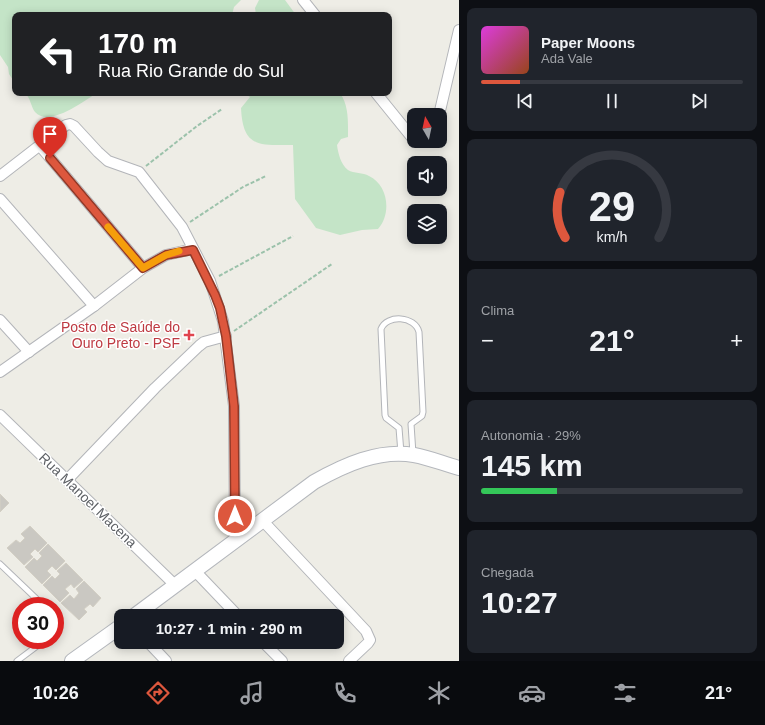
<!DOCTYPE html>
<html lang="pt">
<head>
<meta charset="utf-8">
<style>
  body { margin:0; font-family:Helvetica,sans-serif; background:#20242c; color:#f1f3f6; height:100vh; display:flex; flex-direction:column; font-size:15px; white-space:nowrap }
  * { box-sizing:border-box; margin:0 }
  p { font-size:13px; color:#9ea1a6 }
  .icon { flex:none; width:22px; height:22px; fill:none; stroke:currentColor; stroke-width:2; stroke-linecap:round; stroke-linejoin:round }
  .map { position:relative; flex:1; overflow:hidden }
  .sheet { display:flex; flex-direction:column; gap:8px; padding:8px; background:#0d0f14; width:306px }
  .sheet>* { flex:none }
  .top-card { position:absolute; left:12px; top:12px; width:380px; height:84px; border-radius:8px; box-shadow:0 2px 10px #0003; background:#202124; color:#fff; overflow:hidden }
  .needle { width:26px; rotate:351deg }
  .fabs { position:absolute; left:407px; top:108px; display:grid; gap:8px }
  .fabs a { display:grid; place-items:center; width:40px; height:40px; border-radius:8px; background:#171b24; box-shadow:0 2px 10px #0003; font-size:20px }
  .speed { position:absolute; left:12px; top:597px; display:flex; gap:8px; font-size:20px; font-weight:700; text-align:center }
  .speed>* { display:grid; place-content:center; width:52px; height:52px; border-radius:50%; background:#171b24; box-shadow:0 2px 10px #0003; line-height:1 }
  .speed .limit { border:6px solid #d22; background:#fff; color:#111 }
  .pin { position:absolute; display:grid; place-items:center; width:34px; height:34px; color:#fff; margin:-41px -17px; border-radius:50% 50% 50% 0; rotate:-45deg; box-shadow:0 0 4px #0007 }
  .pin .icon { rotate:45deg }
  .me { position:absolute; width:44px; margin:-22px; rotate:0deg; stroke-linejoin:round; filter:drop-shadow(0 0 3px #0008) }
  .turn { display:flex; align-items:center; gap:14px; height:84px; padding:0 20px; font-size:18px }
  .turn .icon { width:52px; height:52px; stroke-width:2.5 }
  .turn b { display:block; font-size:28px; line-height:34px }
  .big { font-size:30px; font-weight:700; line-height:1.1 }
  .sheet .tile { flex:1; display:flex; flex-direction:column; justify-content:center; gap:6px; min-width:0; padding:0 14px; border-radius:8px; background:#20242c }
  .sheet .dial { align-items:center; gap:0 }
  .dial svg { height:104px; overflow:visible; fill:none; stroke:#363941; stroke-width:7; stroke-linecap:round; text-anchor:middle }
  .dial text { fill:#f1f3f6; stroke:none }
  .song { display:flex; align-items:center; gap:12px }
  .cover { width:48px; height:48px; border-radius:6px; background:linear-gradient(135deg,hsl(300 70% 55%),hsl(20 70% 35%)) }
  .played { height:4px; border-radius:2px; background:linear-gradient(90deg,#dd573d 15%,#363941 15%) }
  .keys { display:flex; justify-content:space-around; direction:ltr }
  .heat { display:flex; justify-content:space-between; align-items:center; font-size:22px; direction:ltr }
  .charge { height:6px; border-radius:3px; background:linear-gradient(90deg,#34c759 29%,#363941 0) }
  .trip { position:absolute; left:114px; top:609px; width:230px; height:40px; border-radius:8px; background:#171b24; box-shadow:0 2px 10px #0003; font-weight:700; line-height:40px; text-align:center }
  .dock { display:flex; height:64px; justify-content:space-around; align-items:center; background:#090b0e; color:#9ea1a6 }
  .dock .icon { width:28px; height:28px }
  .dock .active { color:#dd573d }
  .dock b { font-size:18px; color:#f1f3f6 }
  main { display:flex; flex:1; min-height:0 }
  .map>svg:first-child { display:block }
  .green { fill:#c4e4c7 }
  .building { fill:#cac8c2; stroke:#d3cfc4 }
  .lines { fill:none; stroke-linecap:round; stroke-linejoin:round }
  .lane-casing { stroke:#b3b5b9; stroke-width:7 }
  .street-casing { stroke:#b3b5b9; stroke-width:12 }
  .secondary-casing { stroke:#b4b7bc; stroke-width:16 }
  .path { stroke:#9cc2ab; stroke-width:2; stroke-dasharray:4 2; stroke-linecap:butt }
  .lane { stroke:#fff; stroke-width:5 }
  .street { stroke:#fff; stroke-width:10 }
  .secondary { stroke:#fff; stroke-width:14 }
  .route-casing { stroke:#903928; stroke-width:10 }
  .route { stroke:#dd573d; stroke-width:7 }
  .slow { stroke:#f59e0b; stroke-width:7 }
  .health-dot { fill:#e0444e; stroke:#fff; stroke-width:1.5 }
  .labels { text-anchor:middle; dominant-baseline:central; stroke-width:3; stroke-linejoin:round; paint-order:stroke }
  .health-label { font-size:14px; fill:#be3a42; stroke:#fff; text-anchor:end }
  .street-label { font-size:14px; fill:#5d6065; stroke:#fff }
</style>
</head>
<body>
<main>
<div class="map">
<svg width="459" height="661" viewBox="0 0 459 661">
  <rect width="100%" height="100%" fill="#eeede6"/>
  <!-- green -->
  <g class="green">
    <polygon points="0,0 241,0 234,7 232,15 15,15 15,83 9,74 8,67 0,55"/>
    <polygon points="259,0 285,0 296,15 256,15 255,8"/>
    <path d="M25 93H97C84 101 49 128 35 112 31 107 31 99 25 93Z"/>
    <path d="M244 93H340C349 106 348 121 348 137L341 139 337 145C338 153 341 165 348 170 354 174 363 172 369 176 388 185 392 213 378 229L362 230 340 235 316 228 295 199 293 145C259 145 243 148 241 108L250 97Z"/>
  </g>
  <!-- building -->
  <g class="building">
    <polygon points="0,494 9,503 0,512"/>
    <polygon points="30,526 47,543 38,552 35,549 30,554 33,557 24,565 7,548 16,540 20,543 25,538 21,534"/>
    <polygon points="48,544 65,561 56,570 52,566 47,571 51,575 42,584 25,567 34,558 37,561 42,556 39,553"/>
    <polygon points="66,563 83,580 74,588 71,584 65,589 69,593 60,602 43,585 52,576 55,579 60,574 57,571"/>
    <polygon points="84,581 101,598 93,607 90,604 84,609 87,612 79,620 61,603 70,595 74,599 79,593 76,589"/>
  </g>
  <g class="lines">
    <defs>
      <g id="lane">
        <path d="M401 453 399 428 386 418 385 415 381 329C387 314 415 316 419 332L423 412 422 416 411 424 413 454"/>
        <polyline points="0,564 44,606"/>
        <polyline points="55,617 59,623 57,630 55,632"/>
        <polyline points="17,661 45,640"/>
      </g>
      <g id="street">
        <polyline points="303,0 315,15"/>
        <polyline points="376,93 414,140"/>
        <polyline points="439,115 459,30"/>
        <polyline points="416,141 421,142 425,141"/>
        <polyline points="40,146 143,268"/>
        <polyline points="0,176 66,125 70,124 74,126 98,152 108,161 139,172 182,227 210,281 223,321 234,406 235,542"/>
        <polyline points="0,199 94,306"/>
        <polyline points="0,320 29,352"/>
        <polyline points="0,372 94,306 143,268 166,255 193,249"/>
        <polyline points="0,415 176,586"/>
        <polyline points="67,480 155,388 199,346 204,342 226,336"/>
        <polyline points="263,521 366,631 370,640 368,643 349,661"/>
        <polyline points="195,571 238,616"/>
        <polyline points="148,642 166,661"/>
        <polyline points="263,642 282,661"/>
      </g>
      <g id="secondary">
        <path d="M134 616 314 482C344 465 379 449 414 455 430 458 444 464 459 468"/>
        <polyline points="72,661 121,626"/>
      </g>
    </defs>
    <!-- lane casing -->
    <use href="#lane" class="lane-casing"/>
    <!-- street casing -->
    <use href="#street" class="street-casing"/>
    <!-- secondary casing -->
    <use href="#secondary" class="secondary-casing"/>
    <!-- path -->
    <g class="path">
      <polyline points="146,166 197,126 222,109"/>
      <polyline points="190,222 243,187 266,176"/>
      <polyline points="219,276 293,236"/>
      <polyline points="234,331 332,264"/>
    </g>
    <!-- lane -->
    <use href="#lane" class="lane"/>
    <!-- street -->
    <use href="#street" class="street"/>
    <!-- secondary -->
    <use href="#secondary" class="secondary"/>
  </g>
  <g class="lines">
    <defs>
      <polyline id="route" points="50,158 143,268 166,255 193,250 215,295 220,308 226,336 234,406 235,516"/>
    </defs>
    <!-- route casing -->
    <use href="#route" class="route-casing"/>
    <!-- route -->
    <use href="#route" class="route"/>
    <!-- slow -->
    <polyline class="slow" points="108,227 143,268 166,255 179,251"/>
  </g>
  <!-- markers -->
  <path class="health-dot" d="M187 329h4v4h4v4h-4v4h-4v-4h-4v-4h4z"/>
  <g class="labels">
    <!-- health labels -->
    <g class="health-label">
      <text x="180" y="327">Posto de Saúde do<tspan x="180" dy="16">Ouro Preto - PSF</tspan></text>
    </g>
    <!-- street labels -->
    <g class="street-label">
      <text transform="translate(88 500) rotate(44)">Rua Manoel Macena</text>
    </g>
  </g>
</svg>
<div class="fabs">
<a><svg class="needle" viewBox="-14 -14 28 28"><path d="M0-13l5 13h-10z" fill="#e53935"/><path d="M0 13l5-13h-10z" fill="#9ea1a6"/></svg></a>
<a><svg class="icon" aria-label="sound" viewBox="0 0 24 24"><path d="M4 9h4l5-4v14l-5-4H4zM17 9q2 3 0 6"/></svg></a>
<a><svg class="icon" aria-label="layers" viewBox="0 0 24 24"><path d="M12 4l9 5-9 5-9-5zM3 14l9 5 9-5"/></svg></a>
</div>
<div class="speed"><div class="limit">30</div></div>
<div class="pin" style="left:50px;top:158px;background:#d93025"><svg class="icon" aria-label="arrive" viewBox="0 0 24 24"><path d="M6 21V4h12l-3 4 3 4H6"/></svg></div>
<svg class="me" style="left:235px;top:516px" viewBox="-20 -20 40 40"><circle r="17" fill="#dd573d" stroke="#fff" stroke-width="3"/><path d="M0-11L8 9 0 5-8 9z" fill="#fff"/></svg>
<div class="trip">10:27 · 1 min · 290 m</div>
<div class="top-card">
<div class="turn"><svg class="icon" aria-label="left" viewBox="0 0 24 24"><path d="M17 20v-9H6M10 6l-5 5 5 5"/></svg><div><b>170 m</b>Rua Rio Grande do Sul</div></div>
</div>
</div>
<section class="sheet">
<div class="tile">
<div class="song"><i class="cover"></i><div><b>Paper Moons</b><p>Ada Vale</p></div></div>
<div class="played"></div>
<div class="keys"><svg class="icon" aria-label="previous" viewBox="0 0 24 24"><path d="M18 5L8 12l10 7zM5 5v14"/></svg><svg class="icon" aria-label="pause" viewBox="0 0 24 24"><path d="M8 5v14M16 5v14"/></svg><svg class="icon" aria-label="next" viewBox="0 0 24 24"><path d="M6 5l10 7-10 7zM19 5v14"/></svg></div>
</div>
<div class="tile dial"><svg viewBox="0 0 100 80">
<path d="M14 69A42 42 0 1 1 86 69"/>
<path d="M14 69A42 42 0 0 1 10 34" stroke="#dd573d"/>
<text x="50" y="56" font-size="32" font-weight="700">29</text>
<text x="50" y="72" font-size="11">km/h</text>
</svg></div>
<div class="tile"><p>Clima</p>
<div class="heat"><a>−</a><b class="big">21°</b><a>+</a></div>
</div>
<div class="tile"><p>Autonomia · 29%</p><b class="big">145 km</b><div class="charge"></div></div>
<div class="tile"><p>Chegada</p><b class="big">10:27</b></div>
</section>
</main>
<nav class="dock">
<b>10:26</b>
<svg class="icon active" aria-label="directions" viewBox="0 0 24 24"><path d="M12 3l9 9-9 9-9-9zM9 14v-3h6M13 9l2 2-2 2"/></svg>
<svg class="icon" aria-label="music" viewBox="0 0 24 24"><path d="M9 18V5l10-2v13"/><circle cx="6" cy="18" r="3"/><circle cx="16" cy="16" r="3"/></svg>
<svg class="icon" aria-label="phone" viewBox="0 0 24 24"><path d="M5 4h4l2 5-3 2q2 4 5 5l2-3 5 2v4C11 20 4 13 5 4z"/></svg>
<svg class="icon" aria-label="climate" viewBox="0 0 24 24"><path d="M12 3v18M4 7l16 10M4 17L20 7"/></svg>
<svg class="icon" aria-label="car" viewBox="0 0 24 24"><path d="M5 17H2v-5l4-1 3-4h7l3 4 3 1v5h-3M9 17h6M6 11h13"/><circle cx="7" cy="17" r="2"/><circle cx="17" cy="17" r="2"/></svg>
<svg class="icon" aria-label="filters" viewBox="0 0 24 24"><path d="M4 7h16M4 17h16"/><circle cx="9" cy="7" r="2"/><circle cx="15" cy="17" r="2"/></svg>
<b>21°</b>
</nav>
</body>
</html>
